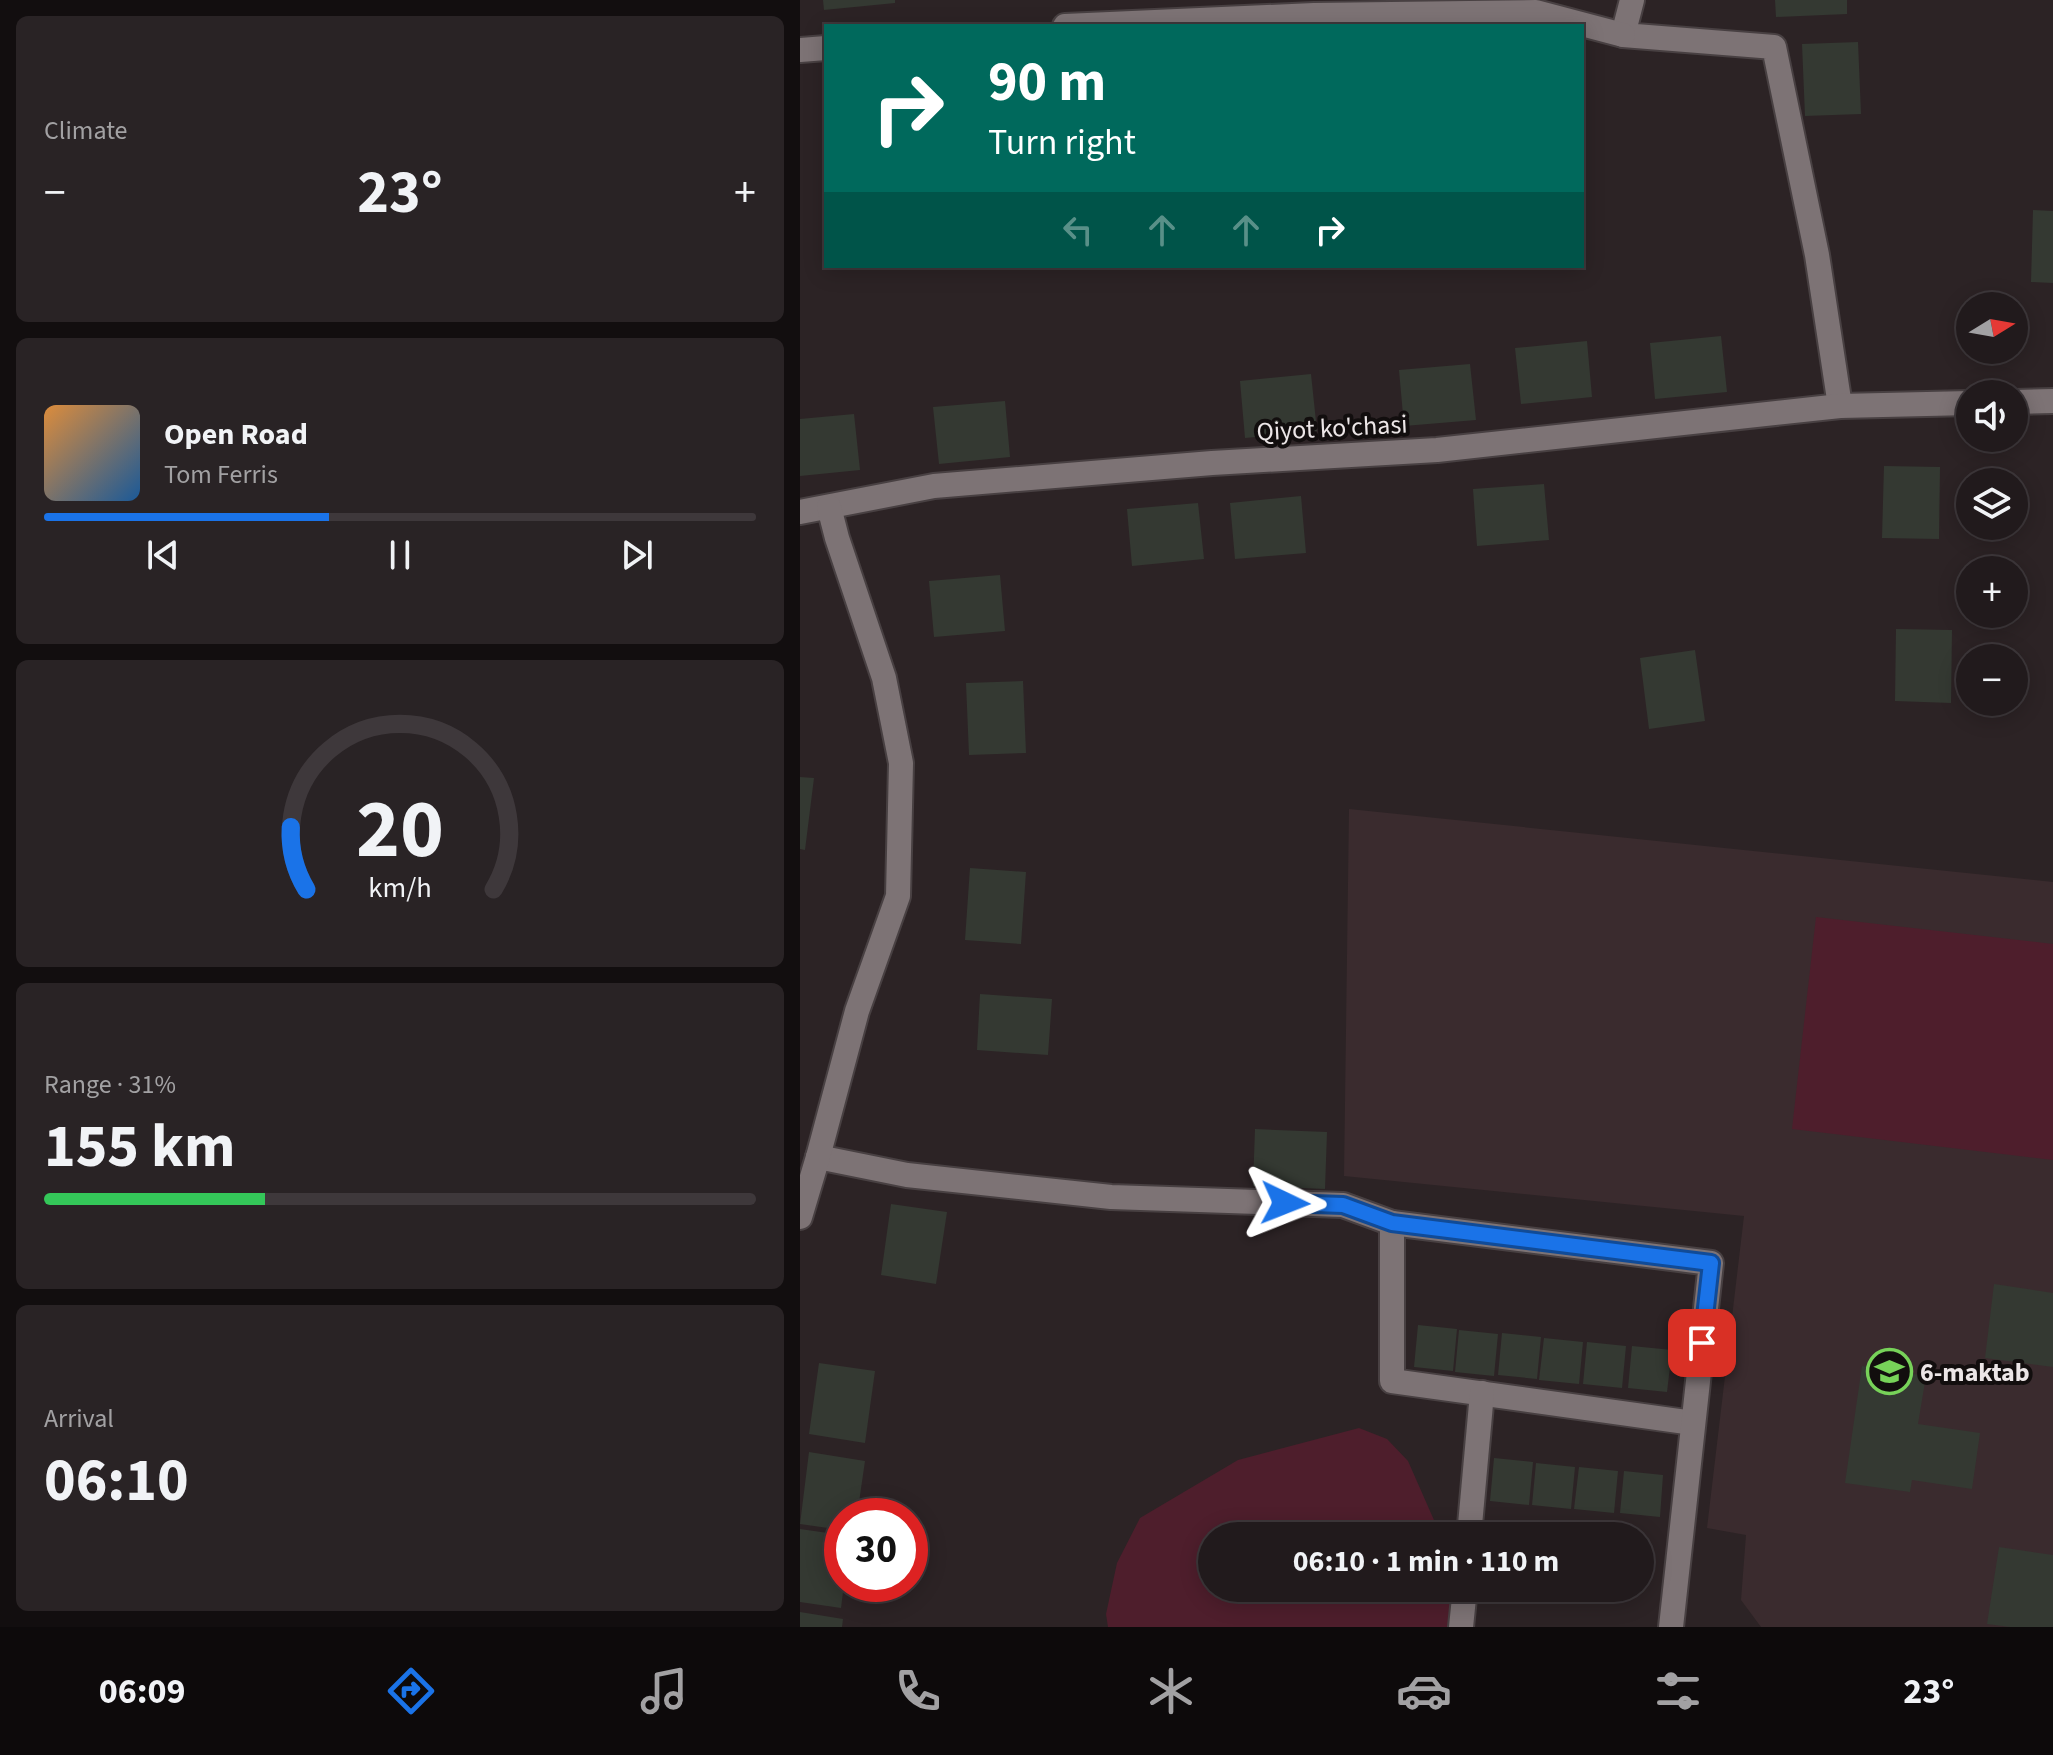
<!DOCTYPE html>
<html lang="en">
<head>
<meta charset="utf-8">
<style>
  body { margin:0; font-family:"Source Sans 3",sans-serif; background:#292325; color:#f1f3f6; height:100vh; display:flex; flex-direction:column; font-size:30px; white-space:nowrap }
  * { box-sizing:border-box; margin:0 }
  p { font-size:26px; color:#a2a1a3 }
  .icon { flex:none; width:44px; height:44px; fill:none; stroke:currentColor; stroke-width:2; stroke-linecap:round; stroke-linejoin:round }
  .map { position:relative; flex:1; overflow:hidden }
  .drawer { display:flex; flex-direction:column; gap:16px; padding:16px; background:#120e0f; width:800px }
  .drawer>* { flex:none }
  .top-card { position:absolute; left:24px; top:24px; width:760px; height:244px; border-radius:0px; box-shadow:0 4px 20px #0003,0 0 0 2px #3e383b; background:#00695c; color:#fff; overflow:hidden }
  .needle { width:52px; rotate:79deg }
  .buttons { position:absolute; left:1156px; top:292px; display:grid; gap:16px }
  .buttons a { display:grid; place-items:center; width:72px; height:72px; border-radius:50%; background:#211a1c; box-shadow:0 4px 20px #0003,0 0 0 2px #3e383b; font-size:40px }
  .speed { position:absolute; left:24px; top:1498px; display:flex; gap:16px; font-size:40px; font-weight:700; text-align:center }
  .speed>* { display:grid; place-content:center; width:104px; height:104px; border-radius:50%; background:#211a1c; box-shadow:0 4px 20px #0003,0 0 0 2px #3e383b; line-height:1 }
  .speed .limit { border:12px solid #d22; background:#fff; color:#111 }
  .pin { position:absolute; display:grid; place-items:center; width:68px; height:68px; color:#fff; margin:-34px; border-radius:16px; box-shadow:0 4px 12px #0006 }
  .me { position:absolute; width:88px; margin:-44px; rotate:92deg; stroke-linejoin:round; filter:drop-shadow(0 0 6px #0008) }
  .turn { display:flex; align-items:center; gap:28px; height:168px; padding:0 32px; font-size:36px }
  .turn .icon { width:104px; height:104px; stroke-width:2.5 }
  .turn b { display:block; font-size:56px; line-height:68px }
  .lanes { display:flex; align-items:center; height:76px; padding:0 32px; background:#0003; justify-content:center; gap:40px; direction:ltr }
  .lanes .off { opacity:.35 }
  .big { font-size:60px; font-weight:700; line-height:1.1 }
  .drawer .tile { flex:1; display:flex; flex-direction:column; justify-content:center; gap:12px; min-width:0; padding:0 28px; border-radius:12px; background:#292325 }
  .drawer .dial { align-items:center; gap:0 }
  .dial svg { height:208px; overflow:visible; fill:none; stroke:#3e383b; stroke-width:7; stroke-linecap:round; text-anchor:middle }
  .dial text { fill:#f1f3f6; stroke:none }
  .song { display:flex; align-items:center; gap:24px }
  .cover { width:96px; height:96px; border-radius:12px; background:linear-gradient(135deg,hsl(30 70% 55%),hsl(210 70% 35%)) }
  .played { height:8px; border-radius:4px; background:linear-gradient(90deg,#1a73e8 40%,#3e383b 40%) }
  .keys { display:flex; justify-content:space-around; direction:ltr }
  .heat { display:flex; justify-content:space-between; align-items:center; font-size:44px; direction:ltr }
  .charge { height:12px; border-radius:6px; background:linear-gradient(90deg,#34c759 31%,#3e383b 0) }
  .trip { position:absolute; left:398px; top:1522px; width:456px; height:80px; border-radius:40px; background:#211a1c; box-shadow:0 4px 20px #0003,0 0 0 2px #3e383b; font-weight:700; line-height:80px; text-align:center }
  .menu { display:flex; height:128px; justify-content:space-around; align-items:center; background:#0d0a0b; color:#a2a1a3 }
  .menu .icon { width:56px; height:56px }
  .menu .current { color:#1a73e8 }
  .menu b { font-size:36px; color:#f1f3f6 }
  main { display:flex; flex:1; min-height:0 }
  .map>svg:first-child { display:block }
  .built { fill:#3a2b2e }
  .green { fill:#4e1e2c }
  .building { fill:#343932 }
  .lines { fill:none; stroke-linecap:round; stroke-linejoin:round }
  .street-casing { stroke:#484042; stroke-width:28 }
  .street { stroke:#7d7375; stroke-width:24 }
  .route-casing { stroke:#114b97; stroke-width:20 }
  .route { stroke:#1a73e8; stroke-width:14 }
  .labels { text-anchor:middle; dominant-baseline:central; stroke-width:8; stroke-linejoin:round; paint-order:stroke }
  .street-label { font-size:26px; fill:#ece6e7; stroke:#120e0e }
  .poi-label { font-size:26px; font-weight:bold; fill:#ece6e7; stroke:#120e0e; text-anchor:start }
</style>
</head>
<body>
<main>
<section class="drawer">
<div class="tile"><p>Climate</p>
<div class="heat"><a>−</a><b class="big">23°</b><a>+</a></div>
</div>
<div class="tile">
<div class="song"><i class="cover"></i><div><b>Open Road</b><p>Tom Ferris</p></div></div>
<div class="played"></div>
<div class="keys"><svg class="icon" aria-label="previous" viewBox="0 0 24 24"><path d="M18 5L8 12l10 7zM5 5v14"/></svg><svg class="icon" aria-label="pause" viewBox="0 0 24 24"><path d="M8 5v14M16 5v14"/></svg><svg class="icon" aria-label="next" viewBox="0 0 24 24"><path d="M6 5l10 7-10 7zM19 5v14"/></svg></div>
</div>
<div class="tile dial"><svg viewBox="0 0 100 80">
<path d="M14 69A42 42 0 1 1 86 69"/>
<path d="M14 69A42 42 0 0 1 8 45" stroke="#1a73e8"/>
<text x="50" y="56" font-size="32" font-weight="700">20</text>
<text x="50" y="72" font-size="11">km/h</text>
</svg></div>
<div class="tile"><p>Range · 31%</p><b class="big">155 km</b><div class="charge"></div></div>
<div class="tile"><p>Arrival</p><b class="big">06:10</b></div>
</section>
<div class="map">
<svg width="1253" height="1627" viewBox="0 0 1253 1627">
  <rect width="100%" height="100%" fill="#2c2325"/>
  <!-- built -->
  <polygon class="built" points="549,809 1253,882 1253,1627 961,1627 941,1600 946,1535 907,1528 944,1216 544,1176"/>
  <!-- green -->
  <g class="green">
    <polygon points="1016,917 1253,944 1253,1160 992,1129"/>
    <polygon points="559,1428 587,1439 608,1461 641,1536 412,1536 412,1588 652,1588 654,1613 652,1627 308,1627 306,1614 317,1563 340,1518 438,1460"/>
  </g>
  <!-- building -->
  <g class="building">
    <polygon points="23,0 95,0 95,3 24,10"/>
    <polygon points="975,0 1047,0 1047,14 976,17"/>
    <polygon points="1058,42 1061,114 1005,116 1002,44"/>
    <polygon points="1233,210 1253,211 1253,283 1231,282"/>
    <polygon points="921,336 927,392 855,399 850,343"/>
    <polygon points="787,341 792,397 721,404 715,348"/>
    <polygon points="670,364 676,420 604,426 599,370"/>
    <polygon points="511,374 517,431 445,438 440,381"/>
    <polygon points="205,401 210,457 139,464 133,407"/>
    <polygon points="54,414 60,470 0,476 0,419"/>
    <polygon points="1084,466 1140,467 1139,539 1082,538"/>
    <polygon points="744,484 749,540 677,546 673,489"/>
    <polygon points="501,496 506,553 435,559 430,503"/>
    <polygon points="398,503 404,559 332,566 327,509"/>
    <polygon points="200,575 205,631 134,637 129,581"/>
    <polygon points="1096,629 1152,630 1151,703 1095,701"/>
    <polygon points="895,650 905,721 849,729 840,658"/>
    <polygon points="223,681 226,753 169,755 166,683"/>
    <polygon points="0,777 14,778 5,850 0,849"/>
    <polygon points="170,868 226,872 221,944 165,940"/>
    <polygon points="180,994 252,999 248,1055 177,1050"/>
    <polygon points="455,1129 527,1132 525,1189 453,1186"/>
    <polygon points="91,1204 147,1212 136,1284 81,1275"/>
    <polygon points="1194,1284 1253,1293 1253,1367 1185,1358"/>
    <polygon points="618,1325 657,1329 653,1371 614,1367"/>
    <polygon points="659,1330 698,1334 694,1376 655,1372"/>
    <polygon points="702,1333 741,1337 737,1379 698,1375"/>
    <polygon points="744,1338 783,1342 779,1384 739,1380"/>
    <polygon points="787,1342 826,1346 822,1388 783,1384"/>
    <polygon points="832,1346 872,1350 867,1392 828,1388"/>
    <polygon points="19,1363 75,1371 65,1443 9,1434"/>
    <polygon points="1062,1366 1126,1376 1118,1424 1180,1433 1172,1489 1112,1480 1110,1492 1045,1483"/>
    <polygon points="9,1452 65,1461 57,1516 42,1516 42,1530 0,1524"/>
    <polygon points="694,1458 733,1462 729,1505 690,1501"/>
    <polygon points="736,1463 775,1467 771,1509 732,1505"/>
    <polygon points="779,1467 818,1471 814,1513 774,1509"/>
    <polygon points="824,1471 863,1475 860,1517 820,1513"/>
    <polygon points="0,1529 42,1535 42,1584 44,1584 41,1608 0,1602"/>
    <polygon points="1199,1547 1253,1555 1253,1627 1210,1627 1187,1624"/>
    <polygon points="0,1612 43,1619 42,1627 0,1627"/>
  </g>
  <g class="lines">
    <defs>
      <g id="street">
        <polyline points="832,0 823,35 974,47 1017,255 1040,406"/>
        <polyline points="265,26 514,15 736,12 823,35"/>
        <polyline points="0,50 26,48"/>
        <polyline points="1214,402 1253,401"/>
        <polyline points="0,512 134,486 412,463 637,450 1040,406 1170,403"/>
        <polyline points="18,1157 107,1175 311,1197 543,1205 592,1223 592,1381 893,1423"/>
        <polyline points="0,1217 18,1157 57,1011 98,896 101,763 84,678 37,538 29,507"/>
        <polyline points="592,1223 911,1263 871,1627"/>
        <polyline points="669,1536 682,1393"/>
        <polyline points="661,1627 665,1588"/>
      </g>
    </defs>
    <!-- street casing -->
    <use href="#street" class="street-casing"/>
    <!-- street -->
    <use href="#street" class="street"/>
  </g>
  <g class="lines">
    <defs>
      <polyline id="route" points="485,1203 543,1205 592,1223 911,1263 902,1343"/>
    </defs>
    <!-- route casing -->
    <use href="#route" class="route-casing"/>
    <!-- route -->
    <use href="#route" class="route"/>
  </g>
  <!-- icons -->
  <defs>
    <symbol id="school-ring" viewBox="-11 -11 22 22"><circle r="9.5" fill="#120e0e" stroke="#77d259" stroke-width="1.5"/><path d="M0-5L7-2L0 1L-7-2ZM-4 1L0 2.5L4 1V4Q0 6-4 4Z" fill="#77d259"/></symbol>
  </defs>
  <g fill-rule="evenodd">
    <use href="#school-ring" x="1064" y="1346" width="51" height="51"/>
  </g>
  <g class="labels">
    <!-- street labels -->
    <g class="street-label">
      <text transform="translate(532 428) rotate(-3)">Qiyot ko'chasi</text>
    </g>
    <!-- poi labels -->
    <g class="poi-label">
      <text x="1120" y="1372">6-maktab</text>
    </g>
  </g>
</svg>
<div class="buttons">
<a><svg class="needle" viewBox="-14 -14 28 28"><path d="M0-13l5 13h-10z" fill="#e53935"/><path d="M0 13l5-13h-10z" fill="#a2a1a3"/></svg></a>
<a><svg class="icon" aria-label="sound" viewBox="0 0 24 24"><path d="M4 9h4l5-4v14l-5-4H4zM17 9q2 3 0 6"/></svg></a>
<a><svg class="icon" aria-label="layers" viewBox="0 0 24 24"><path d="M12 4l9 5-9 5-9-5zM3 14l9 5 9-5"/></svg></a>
<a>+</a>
<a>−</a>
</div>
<div class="speed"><div class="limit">30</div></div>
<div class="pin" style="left:902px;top:1343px;background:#d93025"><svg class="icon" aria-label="arrive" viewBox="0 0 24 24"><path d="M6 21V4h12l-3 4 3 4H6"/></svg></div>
<svg class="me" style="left:485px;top:1203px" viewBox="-20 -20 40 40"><path d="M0-17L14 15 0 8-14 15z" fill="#1a73e8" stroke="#fff" stroke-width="4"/></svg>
<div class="trip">06:10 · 1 min · 110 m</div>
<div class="top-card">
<div class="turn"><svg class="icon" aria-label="right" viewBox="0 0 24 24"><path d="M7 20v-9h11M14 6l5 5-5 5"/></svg><div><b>90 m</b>Turn right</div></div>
<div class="lanes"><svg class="icon off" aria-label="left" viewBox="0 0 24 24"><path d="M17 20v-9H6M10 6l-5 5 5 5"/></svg><svg class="icon off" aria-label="ahead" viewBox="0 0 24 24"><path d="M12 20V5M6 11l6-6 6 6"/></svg><svg class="icon off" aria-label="ahead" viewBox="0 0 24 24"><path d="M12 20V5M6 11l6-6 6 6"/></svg><svg class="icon" aria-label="right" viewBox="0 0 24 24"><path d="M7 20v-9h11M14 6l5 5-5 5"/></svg></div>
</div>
</div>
</main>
<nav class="menu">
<b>06:09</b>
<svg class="icon current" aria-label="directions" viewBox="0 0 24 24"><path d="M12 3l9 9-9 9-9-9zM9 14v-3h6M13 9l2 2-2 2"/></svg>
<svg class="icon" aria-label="music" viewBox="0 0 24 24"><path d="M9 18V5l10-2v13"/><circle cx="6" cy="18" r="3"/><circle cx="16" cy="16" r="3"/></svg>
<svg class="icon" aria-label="phone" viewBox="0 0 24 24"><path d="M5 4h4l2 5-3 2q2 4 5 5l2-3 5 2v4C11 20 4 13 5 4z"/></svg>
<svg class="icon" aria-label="climate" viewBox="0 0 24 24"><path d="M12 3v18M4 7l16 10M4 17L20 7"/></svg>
<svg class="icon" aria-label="car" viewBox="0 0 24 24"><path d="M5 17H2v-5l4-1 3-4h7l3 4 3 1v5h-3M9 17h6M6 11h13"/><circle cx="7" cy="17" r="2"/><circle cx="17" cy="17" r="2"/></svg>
<svg class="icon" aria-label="filters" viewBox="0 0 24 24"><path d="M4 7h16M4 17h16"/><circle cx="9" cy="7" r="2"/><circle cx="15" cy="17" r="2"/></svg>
<b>23°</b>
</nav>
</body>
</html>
